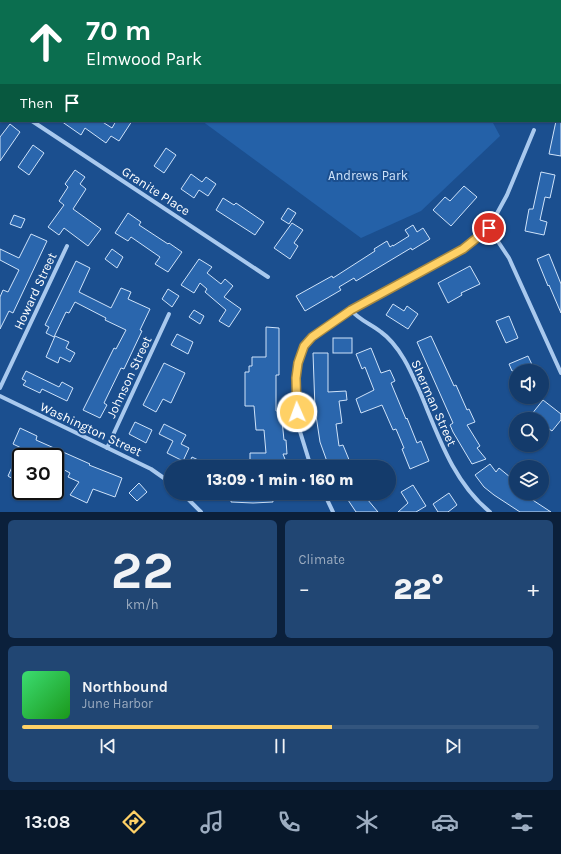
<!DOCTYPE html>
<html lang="en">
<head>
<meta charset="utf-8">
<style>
  body { margin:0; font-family:Karla,sans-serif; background:#214673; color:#f1f3f6; height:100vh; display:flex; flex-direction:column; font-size:15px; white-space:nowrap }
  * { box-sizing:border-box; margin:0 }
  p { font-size:13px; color:#9dadc1 }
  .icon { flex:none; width:22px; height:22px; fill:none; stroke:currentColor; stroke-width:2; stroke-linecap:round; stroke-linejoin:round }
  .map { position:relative; height:512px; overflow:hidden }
  .side { display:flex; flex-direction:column; gap:8px; padding:8px; background:#0b203b; flex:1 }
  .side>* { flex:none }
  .top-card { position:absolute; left:0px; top:0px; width:561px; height:122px; box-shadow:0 1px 3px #0004,0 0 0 1px #33557e; background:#0b6e4f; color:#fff; overflow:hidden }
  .buttons { position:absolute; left:509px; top:364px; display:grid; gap:8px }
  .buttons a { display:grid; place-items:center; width:40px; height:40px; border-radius:50%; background:#143b6b; box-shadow:0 1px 3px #0004,0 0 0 1px #33557e; font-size:20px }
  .speed { position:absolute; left:12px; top:448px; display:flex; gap:8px; font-size:20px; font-weight:700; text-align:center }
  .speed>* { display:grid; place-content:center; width:52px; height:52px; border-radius:50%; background:#143b6b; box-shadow:0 1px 3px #0004,0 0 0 1px #33557e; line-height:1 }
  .speed .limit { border:2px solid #111; border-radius:6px; background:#fff; color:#111 }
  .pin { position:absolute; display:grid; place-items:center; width:34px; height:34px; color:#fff; margin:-17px; border:2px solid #fff; border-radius:50%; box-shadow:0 1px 4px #0007 }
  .me { position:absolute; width:44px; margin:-22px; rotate:358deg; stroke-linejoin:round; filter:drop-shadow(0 0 3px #0008) }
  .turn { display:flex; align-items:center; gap:14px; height:84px; padding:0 20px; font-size:18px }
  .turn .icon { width:52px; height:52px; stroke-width:2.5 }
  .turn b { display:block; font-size:28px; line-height:34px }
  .then { display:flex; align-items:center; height:38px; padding:0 20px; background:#0003; gap:8px; font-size:15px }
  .big { font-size:30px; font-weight:800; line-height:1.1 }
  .side .card { flex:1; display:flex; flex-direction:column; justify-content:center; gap:6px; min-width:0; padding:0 14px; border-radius:6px; background:#214673 }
  .side .dial { align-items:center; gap:0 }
  .dial b { font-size:52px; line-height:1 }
  .song { display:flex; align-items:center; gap:12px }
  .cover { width:48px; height:48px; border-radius:6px; background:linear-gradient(135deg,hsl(140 70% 55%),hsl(120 70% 35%)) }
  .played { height:4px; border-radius:2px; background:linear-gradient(90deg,#ffd166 60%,#33557e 60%) }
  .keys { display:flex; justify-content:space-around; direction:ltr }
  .heat { display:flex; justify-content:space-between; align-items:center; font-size:22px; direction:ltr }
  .side .tiles { flex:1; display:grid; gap:8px; grid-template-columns:1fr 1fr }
  .card:last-child { grid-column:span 2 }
  .trip { position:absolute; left:164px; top:460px; width:232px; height:40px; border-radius:20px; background:#143b6b; box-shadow:0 1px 3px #0004,0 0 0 1px #33557e; font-weight:800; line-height:40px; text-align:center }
  .tab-bar { display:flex; height:64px; justify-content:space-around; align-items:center; background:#08182b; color:#9dadc1 }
  .tab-bar .icon { width:28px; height:28px }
  .tab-bar .selected { color:#ffd166 }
  .tab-bar b { font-size:18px; color:#f1f3f6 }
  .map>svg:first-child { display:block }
  .green { fill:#2461a8 }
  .building { fill:#2a66ad; stroke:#cfe3fa }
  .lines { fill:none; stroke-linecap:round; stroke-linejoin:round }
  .street { stroke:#a9c9ee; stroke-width:4 }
  .route-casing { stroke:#a68842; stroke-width:10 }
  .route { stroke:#ffd166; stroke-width:7 }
  .labels { text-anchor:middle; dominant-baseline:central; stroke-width:4; stroke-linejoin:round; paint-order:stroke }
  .park-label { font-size:13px; fill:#cfe3fa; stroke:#1b4f8f }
  .street-label { font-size:13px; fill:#fff; stroke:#1b4f8f }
</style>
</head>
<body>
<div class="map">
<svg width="561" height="512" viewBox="0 0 561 512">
  <rect width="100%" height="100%" fill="#1b4f8f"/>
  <!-- green -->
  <g class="green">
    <polygon points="38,0 470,0 39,1"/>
    <polygon points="202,121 492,121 500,136 421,211 361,238"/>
  </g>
  <!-- building -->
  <g class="building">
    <polygon points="560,117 561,117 561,156 549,154 556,121 560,121"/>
    <polygon points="61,121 101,121 112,128 116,121 132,121 119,141 111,136 106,143 85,128 81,135"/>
    <polygon points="10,124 20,132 0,161 0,137"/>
    <polygon points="33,145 44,153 29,175 18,167"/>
    <polygon points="166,148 176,155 164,173 154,166"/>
    <polygon points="75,170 85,177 80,184 86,189 73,209 101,229 88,246 64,228 59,235 48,227 64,205 59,201 68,187 65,184"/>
    <polygon points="541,172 555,175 550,198 545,197 540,220 547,222 544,235 525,231 529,209 533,209"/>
    <polygon points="191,174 202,182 206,177 216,184 208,196 199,190 194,198 181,189"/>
    <polygon points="464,186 477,197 451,226 433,210 445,197 450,201"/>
    <polygon points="223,198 234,205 236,203 264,222 255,235 216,210"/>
    <polygon points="288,208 296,213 289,224 281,219"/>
    <polygon points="128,213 141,222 139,225 168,244 169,243 182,252 168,272 155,264 160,257 131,237 128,241 115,233"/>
    <polygon points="14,215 25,219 21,228 10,224"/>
    <polygon points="292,223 303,230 294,243 298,246 290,259 274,248"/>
    <polygon points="413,225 417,232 423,228 430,239 412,250 411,248 356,281 354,278 339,287 341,290 305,311 296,296 332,276 333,278 375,251 374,249 387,241 390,247 393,245 393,246 409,236 405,230"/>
    <polygon points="31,234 47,241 13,313 9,311 0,329 0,297 3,290 8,292 19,270 0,260 0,249 19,258"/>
    <polygon points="112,249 123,257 117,268 105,259"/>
    <polygon points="549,254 561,284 561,313 549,285 548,286 537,259"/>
    <polygon points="199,259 212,267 207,273 221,284 225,279 233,286 224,297 241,309 229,327 219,321 226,310 205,292 207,289 200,283 194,293 181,285"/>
    <polygon points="76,261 90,268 79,292 111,308 121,288 131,292 128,299 150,309 140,330 142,331 124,369 121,368 104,403 107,405 100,418 83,410 114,348 116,349 126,330 105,320 106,318 75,302 69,313 66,312 54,337 46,333 49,327 45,325"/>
    <polygon points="470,266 480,284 461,293 462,295 448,303 438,283"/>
    <polygon points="168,289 179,296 172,307 162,299"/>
    <polygon points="393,304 404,311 407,306 418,314 408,329 386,315"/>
    <polygon points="194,310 204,316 200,324 189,317"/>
    <polygon points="509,316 518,338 506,343 496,321"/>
    <polygon points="266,327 279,328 279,375 276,375 276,411 281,411 284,440 286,440 287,454 283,454 288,467 272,467 270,463 271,467 250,467 250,453 266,453 264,430 256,430 254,406 245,406 245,372 249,372 249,366 252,366 252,357 266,357"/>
    <polygon points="177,334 193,342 188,354 171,345"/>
    <polygon points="55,336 69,342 66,348 75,353 70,362 60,357 58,363 46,357"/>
    <polygon points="431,336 454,386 456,385 467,410 469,409 475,422 467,425 480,446 477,448 486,459 472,464 453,432 450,425 453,423 417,342"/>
    <rect x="333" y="338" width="19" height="15"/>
    <polygon points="371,348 381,373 390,370 395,381 391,383 406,419 407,418 417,443 421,441 429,461 410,469 402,449 404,448 396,429 393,430 382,405 361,413 356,399 374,390 365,367 362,369 356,354"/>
    <polygon points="313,353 328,353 328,392 346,391 347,400 339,401 342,423 336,424 339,446 343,445 352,467 329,467 320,442 315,409"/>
    <polygon points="528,356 535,371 512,371 509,364"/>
    <polygon points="164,363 185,373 171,403 163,399 156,412 143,405"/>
    <polygon points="26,371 59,387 62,382 73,388 67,401 42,389 40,393 23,385 26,381 22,379"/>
    <polygon points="543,400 561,414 561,420 552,431 542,424 542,419 536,419 531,415"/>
    <polygon points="135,422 152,430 146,443 129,434"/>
    <polygon points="164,424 186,435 181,444 189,448 183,461 167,453 173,441 159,434"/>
    <polygon points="20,428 37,436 36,440 90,464 89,465 122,478 115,497 93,489 87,503 70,495 79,482 68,477 70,473 55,465 55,457 40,457 13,444"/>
    <polygon points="192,457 213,467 187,467"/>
    <polygon points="490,464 496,472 499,468 516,482 516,493 522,493 551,512 520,512 494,495 484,487 475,475"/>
    <polygon points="12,467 21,471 21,484 8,476"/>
    <polygon points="139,483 147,492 137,501 129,493"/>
    <polygon points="413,485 426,506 416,512 398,512 408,503 401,492"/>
    <polygon points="231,493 272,493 273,502 253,503 231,502"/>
    <polygon points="351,493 362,493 378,512 356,512 346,497"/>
    <polygon points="449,493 457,505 448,512 438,512 433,504"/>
  </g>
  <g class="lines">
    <!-- street -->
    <g class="street">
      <polyline points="560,12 561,11"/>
      <polyline points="0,100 1,100"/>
      <polyline points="32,121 268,277"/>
      <polyline points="489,228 507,195 534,130"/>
      <path d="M351 310C359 320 371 324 381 332 391 339 398 349 404 359 410 369 415 381 420 392 438 435 453 482 490 512"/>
      <polyline points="0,388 67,246"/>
      <polyline points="0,396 151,469 171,483"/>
      <polyline points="107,448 169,314"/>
      <polyline points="311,467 298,425 296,393 298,363 301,352 307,341 321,330 351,310 463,249 489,228 509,258 561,373"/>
      <polyline points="182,493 201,512"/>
      <polyline points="324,493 333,512"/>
    </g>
  </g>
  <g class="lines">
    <defs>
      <polyline id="route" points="297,412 296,378 298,363 304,346 312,337 351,310 463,249 489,228"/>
    </defs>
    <!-- route casing -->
    <use href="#route" class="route-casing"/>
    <!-- route -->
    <use href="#route" class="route"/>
  </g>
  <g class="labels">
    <!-- park labels -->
    <g class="park-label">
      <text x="368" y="175">Andrews Park</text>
    </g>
    <!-- street labels -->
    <g class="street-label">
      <text transform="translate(156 191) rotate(33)">Granite Place</text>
      <text transform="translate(35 291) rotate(-65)">Howard Street</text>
      <text transform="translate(129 377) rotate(-65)">Johnson Street</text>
      <text transform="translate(434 403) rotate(66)">Sherman Street</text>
      <text transform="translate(91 429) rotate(25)">Washington Street</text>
    </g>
  </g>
</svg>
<div class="buttons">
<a><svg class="icon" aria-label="sound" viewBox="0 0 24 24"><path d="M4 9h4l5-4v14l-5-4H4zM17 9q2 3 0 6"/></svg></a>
<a><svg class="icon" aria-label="search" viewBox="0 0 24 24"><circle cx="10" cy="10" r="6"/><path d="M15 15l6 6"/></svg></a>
<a><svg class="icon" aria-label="layers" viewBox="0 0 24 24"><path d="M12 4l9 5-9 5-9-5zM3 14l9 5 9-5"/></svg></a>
</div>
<div class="speed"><div class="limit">30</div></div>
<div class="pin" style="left:489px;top:228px;background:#d93025"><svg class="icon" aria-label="arrive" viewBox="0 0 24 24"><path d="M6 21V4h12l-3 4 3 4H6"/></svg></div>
<svg class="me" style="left:297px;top:412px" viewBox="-20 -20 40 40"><circle r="17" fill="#ffd166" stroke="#fff" stroke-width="3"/><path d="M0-11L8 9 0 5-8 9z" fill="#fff"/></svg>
<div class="trip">13:09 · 1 min · 160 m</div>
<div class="top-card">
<div class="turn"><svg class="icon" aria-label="ahead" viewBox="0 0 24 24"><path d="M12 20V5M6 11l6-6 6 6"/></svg><div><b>70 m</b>Elmwood Park</div></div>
<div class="then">Then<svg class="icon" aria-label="arrive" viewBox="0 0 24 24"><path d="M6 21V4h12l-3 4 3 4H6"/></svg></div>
</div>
</div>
<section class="side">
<div class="tiles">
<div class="card dial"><b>22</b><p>km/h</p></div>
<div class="card"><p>Climate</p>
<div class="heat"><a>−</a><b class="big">22°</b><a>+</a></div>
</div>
<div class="card">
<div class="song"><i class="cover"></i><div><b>Northbound</b><p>June Harbor</p></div></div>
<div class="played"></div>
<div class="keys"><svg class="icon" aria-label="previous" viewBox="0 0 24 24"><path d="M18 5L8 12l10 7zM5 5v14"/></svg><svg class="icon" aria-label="pause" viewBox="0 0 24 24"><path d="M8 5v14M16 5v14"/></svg><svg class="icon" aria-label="next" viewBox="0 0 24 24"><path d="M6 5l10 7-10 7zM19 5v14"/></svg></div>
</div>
</div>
</section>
<nav class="tab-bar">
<b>13:08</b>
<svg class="icon selected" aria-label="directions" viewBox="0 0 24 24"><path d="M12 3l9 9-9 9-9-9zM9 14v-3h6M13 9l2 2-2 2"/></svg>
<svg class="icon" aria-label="music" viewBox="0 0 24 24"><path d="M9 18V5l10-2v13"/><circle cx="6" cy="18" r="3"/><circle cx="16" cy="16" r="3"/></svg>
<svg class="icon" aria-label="phone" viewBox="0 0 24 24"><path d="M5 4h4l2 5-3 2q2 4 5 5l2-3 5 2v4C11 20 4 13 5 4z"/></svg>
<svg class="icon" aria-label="climate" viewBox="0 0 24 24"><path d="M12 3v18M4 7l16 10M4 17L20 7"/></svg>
<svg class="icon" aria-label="car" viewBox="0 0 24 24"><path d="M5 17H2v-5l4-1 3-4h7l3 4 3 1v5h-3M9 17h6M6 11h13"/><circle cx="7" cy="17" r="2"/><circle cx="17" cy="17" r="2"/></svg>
<svg class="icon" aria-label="filters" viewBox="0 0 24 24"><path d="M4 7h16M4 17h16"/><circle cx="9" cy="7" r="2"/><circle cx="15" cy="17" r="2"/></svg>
</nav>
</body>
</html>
